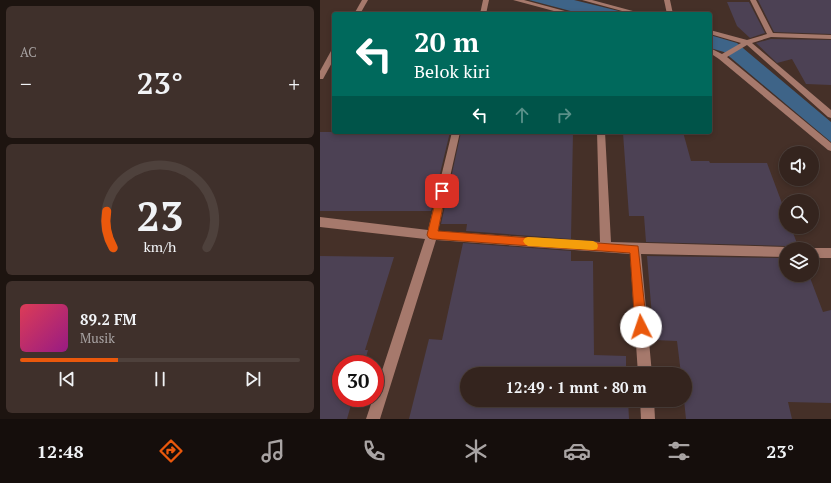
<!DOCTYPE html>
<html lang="id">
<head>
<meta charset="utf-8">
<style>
  body { margin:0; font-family:"PT Serif",serif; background:#3f302b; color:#f1f3f6; height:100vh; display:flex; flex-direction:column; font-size:15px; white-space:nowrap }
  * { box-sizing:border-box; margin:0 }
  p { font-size:13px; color:#a9a4a4 }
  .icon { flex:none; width:22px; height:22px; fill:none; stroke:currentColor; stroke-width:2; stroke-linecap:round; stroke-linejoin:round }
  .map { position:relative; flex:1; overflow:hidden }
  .panel { display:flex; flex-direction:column; gap:6px; padding:6px; background:#1d1410; width:320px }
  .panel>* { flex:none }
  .guide { position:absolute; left:12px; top:12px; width:380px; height:122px; border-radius:4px; box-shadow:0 2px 6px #0003,0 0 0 1px #4e413c; background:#00695c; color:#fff; overflow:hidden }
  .controls { position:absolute; left:459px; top:146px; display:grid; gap:8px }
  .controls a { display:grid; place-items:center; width:40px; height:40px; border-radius:50%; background:#34241e; box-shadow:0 2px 6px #0003,0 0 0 1px #4e413c; font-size:20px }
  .speed { position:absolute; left:12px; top:355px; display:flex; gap:8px; font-size:20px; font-weight:700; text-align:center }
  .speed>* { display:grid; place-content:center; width:52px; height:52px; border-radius:50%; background:#34241e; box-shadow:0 2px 6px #0003,0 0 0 1px #4e413c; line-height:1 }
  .speed .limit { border:6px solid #d22; background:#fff; color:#111 }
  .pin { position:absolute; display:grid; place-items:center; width:34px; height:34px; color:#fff; margin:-17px; border-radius:8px; box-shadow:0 2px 6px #0006 }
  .me { position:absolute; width:44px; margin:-22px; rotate:356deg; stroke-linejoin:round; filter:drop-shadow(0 0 3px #0008) }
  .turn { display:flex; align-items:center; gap:14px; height:84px; padding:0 16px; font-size:18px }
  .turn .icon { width:52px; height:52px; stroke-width:2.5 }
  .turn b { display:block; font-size:28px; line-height:34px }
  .lanes { display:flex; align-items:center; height:38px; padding:0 16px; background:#0003; justify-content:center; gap:20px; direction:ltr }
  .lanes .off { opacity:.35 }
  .big { font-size:30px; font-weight:800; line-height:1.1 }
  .panel .widget { flex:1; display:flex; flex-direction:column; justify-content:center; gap:6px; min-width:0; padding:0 14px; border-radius:6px; background:#3f302b }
  .panel .dial { align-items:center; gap:0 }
  .dial svg { height:104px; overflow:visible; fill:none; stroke:#4e413c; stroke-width:7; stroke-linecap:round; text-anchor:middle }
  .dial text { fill:#f1f3f6; stroke:none }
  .song { display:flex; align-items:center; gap:12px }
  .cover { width:48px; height:48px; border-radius:6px; background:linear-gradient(135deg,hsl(350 70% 55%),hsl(310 70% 35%)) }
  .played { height:4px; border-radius:2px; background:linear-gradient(90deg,#ea580c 35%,#4e413c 35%) }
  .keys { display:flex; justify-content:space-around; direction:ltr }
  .heat { display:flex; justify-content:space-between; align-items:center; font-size:22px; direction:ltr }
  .trip { position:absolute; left:140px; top:367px; width:232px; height:40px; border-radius:20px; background:#34241e; box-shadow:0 2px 6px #0003,0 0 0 1px #4e413c; font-weight:800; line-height:40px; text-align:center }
  .tab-bar { display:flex; height:64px; justify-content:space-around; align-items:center; background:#150e0c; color:#a9a4a4 }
  .tab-bar .icon { width:28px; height:28px }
  .tab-bar .selected { color:#ea580c }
  .tab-bar b { font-size:18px; color:#f1f3f6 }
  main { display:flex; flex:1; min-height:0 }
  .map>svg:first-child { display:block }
  .water { fill:#3e6488 }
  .building { fill:#4c4154 }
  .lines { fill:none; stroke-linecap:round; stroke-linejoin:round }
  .minor { fill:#a6796c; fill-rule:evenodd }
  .route { fill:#ea580c; stroke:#983908 }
  .slow { fill:#f59e0b }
</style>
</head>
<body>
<main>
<section class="panel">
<div class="widget"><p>AC</p>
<div class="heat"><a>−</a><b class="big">23°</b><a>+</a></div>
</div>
<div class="widget dial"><svg viewBox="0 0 100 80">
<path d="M14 69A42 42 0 1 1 86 69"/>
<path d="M14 69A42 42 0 0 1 9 41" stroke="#ea580c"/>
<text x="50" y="56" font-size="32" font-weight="700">23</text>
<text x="50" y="72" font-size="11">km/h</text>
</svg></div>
<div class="widget">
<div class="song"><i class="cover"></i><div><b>89.2 FM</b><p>Musik</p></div></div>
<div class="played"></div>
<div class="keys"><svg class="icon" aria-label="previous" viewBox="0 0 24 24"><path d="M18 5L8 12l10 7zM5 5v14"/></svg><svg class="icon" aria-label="pause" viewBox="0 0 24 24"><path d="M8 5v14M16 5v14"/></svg><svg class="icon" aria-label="next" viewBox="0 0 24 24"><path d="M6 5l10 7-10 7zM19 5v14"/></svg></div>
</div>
</section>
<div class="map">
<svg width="511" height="419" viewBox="0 0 511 419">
  <rect width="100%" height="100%" fill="#453028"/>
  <!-- water -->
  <g class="water">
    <polygon points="209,0 254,0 311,14 262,14"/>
    <polygon points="390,35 417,43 511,122 511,142 404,52 390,48"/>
  </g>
  <!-- building -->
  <g class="building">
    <polygon points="438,0 511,0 511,34 454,32"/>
    <polygon points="407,2 429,2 445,33 430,38 417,26"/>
    <polygon points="451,39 511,40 511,85 486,84 472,59 457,63 436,43"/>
    <polygon points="0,132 130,132 111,211 0,211"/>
    <polygon points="141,132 253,132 251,239 146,231 147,224 121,224"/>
    <polygon points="312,132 363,132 371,161 389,161 390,163 447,163 466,214 466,227 471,227 479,249 471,249 466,246 326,242 324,216 309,216 303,133"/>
    <polygon points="143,243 251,251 251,261 273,261 274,355 306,356 306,374 147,374 147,400 308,400 309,419 89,419 109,339 122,340"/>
    <polygon points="0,256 74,257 45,350 48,350 44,364 21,364 21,398 33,398 27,419 0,419"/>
    <polygon points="327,256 466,258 466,275 489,275 503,312 511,310 511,403 468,402 472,419 366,419 364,400 365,400 365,374 361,374 357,341 334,340"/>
  </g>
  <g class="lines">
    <!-- minor -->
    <g class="minor">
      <polygon points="42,0 48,0 40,14 34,14"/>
      <polygon points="163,0 169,0 166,14 160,14"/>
      <polygon points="193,0 204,0 256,14 245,14"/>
      <polygon points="262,0 272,0 324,14 313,14"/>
      <polygon points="344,0 350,0 353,14 347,14"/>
      <polygon points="430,0 436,0 453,33 511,35 511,39 451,37 432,43 511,110 511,118 508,117 427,45 407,57 511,143 511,151 508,150 399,59 390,53 390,48 402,54 421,43 390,34 390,30 427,40 447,34"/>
      <polygon points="11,51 14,51 14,59 3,79 0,79 0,71"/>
      <polygon points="132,132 140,132 118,231 280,242 277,132 285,132 291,242 466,247 470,249 466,249 466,257 321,254 332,374 318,374 310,254 116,240 60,419 46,419 53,398 55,398 55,392 105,239 0,227 0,217 108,230"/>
      <polygon points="492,248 511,248 511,258 492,258 492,249 489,249"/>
      <polygon points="320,400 334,400 335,419 321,419"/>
    </g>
  </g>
  <!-- route -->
  <polygon class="route" points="122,187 126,191 118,231 318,246 327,327 325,331 321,333 317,331 315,327 310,253 112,239 109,238 107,235 118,191"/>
  <!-- slow -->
  <polygon class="slow" points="208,237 273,241 277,243 278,246 277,249 273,250 208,246 205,244 203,241 205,238"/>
</svg>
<div class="controls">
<a><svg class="icon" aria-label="sound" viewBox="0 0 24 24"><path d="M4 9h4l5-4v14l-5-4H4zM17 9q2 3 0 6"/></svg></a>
<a><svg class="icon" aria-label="search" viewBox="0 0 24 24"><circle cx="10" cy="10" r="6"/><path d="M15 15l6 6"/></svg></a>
<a><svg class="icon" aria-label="layers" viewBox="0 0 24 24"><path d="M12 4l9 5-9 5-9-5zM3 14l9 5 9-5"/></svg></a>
</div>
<div class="speed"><div class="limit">30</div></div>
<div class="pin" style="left:122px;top:191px;background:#d93025"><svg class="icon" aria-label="arrive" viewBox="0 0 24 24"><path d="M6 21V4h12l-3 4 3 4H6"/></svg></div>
<svg class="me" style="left:321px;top:327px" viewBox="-20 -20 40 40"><circle r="19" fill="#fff"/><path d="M0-13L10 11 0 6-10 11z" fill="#ea580c"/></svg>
<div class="trip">12:49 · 1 mnt · 80 m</div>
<div class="guide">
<div class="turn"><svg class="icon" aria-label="left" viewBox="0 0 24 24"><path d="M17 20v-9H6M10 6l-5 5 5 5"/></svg><div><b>20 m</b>Belok kiri</div></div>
<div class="lanes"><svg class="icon" aria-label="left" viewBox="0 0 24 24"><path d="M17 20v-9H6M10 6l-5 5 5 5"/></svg><svg class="icon off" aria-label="ahead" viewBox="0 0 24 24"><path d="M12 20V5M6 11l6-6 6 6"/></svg><svg class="icon off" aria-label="right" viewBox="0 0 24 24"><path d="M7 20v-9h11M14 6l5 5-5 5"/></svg></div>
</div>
</div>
</main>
<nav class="tab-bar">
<b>12:48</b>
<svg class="icon selected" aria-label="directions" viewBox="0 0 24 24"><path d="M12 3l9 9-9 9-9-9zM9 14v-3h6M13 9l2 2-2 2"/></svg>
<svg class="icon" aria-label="music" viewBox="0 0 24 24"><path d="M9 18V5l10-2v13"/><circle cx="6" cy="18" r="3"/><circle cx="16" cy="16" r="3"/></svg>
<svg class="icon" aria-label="phone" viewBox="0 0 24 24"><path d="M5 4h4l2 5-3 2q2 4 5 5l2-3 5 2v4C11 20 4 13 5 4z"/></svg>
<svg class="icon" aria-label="climate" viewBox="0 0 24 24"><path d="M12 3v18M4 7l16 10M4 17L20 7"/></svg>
<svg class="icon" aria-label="car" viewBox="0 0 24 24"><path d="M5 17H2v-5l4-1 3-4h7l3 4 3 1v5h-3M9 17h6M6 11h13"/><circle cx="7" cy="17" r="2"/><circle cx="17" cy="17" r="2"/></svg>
<svg class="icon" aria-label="filters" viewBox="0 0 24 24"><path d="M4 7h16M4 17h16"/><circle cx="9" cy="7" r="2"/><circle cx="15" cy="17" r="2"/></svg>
<b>23°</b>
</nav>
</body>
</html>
